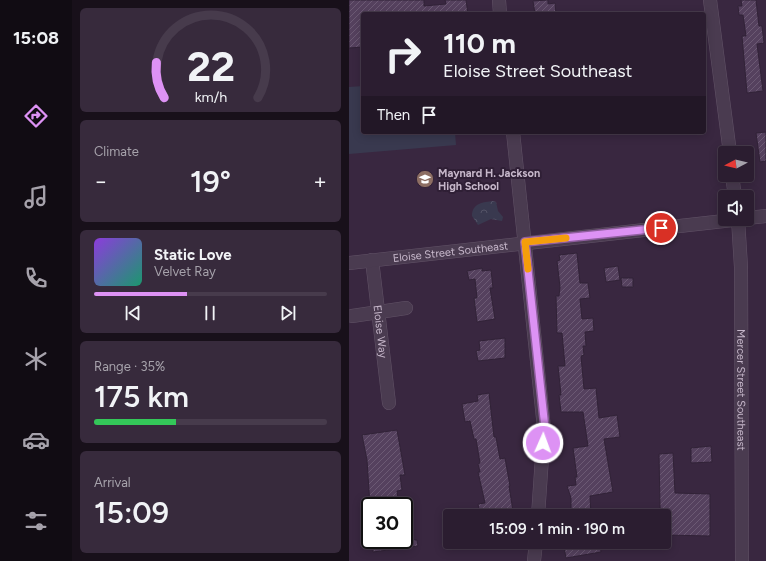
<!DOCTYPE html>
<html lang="en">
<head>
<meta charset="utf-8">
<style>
  body { margin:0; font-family:Figtree,sans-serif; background:#372a3c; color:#f1f3f6; height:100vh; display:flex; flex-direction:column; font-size:15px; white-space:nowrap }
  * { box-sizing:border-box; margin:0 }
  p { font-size:13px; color:#a6a2ab }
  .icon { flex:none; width:22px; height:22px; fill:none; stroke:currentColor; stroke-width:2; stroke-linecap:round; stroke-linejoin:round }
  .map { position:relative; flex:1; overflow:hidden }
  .drawer { display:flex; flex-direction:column; gap:8px; padding:8px; background:#18101a; width:277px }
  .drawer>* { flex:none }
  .guide { position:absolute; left:12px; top:12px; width:345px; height:122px; border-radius:4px; box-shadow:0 2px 10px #0003,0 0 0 1px #473b4c; background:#2b1d30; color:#f1f3f6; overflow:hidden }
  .needle { width:26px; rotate:263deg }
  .fabs { position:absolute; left:369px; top:146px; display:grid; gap:8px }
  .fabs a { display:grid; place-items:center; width:36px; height:36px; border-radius:4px; background:#2b1d30; box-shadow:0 2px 10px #0003,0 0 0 1px #473b4c; font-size:20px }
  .speed { position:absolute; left:12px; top:497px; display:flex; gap:8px; font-size:20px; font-weight:700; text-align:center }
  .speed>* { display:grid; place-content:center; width:52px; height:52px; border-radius:50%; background:#2b1d30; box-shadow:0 2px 10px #0003,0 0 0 1px #473b4c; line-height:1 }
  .speed .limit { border:2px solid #111; border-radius:6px; background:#fff; color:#111 }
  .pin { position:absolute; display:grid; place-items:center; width:34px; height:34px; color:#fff; margin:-17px; border:2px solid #fff; border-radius:50%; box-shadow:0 1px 4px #0007 }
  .me { position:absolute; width:44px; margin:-22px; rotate:2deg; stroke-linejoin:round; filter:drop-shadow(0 0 3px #0008) }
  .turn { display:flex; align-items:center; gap:14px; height:84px; padding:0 16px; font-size:18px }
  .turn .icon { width:52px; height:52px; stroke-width:2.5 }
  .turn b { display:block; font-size:28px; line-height:34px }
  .then { display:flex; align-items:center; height:38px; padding:0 16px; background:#0003; gap:8px; font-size:15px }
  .big { font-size:30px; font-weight:600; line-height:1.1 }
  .drawer .tile { flex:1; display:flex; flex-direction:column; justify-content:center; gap:6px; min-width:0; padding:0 14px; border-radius:6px; background:#372a3c }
  .drawer .dial { align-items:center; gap:0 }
  .dial svg { height:104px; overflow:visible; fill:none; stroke:#473b4c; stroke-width:7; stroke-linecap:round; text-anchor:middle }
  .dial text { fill:#f1f3f6; stroke:none }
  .song { display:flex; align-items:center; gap:12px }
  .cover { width:48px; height:48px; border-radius:6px; background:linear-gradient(135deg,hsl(270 70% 55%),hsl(160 70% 35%)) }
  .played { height:4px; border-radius:2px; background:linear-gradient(90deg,#dd92f4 40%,#473b4c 40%) }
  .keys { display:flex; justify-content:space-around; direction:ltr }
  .heat { display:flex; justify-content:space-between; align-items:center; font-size:22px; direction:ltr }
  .charge { height:6px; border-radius:3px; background:linear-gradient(90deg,#34c759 35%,#473b4c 0) }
  .trip { position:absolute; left:94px; top:509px; width:228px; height:40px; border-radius:4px; background:#2b1d30; box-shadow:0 2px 10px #0003,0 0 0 1px #473b4c; font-weight:600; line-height:40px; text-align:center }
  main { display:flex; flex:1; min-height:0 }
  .tabs { display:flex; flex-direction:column; width:72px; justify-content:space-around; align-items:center; background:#110c13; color:#a6a2ab }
  .tabs .icon { width:28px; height:28px }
  .tabs .on { color:#dd92f4 }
  .tabs b { font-size:18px; color:#f1f3f6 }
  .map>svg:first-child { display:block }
  .park { fill:url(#park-crowns) }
  .garden { fill:#39394f }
  .building { fill:url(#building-hatch); stroke:#312237 }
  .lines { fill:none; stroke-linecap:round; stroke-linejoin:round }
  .street-casing { stroke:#625367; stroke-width:14 }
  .street { stroke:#4a3b50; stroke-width:13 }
  .route-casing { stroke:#905f9f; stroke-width:10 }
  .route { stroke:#dd92f4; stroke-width:7 }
  .slow { stroke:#f59e0b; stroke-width:7 }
  .labels { text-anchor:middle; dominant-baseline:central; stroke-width:4; stroke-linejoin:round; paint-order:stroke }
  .poi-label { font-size:11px; font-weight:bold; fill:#c6b7ca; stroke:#2f1f35; text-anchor:start }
  .street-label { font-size:11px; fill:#c6b7ca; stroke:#2f1f35 }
</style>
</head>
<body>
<main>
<nav class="tabs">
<b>15:08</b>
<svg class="icon on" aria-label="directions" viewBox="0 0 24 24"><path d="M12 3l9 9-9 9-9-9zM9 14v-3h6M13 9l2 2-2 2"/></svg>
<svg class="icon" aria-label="music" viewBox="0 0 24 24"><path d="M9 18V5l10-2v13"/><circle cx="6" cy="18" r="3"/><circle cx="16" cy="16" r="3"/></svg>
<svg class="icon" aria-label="phone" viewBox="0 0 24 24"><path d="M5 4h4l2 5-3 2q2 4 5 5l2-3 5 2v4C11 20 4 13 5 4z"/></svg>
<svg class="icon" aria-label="climate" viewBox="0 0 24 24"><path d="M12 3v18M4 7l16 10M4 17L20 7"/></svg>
<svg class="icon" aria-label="car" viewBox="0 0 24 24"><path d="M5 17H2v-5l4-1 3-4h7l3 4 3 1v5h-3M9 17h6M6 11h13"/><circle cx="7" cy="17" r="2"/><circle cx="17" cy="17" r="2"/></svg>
<svg class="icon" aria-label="filters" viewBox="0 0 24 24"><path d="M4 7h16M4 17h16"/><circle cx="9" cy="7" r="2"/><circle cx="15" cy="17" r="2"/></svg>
</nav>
<section class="drawer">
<div class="tile dial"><svg viewBox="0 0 100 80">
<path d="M14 69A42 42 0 1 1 86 69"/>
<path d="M14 69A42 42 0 0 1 8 42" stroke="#dd92f4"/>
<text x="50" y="56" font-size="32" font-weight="700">22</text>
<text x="50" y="72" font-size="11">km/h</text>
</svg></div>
<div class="tile"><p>Climate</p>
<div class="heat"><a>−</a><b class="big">19°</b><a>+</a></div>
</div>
<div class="tile">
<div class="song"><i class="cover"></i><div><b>Static Love</b><p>Velvet Ray</p></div></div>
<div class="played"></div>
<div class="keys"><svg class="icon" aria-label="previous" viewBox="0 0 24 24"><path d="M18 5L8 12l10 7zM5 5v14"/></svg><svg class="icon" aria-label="pause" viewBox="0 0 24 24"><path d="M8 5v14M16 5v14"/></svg><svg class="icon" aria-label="next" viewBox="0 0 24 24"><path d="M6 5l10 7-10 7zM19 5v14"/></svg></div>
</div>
<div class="tile"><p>Range · 35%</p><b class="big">175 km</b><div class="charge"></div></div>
<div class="tile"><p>Arrival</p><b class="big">15:09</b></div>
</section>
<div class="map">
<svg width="417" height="561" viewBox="0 0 417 561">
  <defs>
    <pattern id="park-crowns" width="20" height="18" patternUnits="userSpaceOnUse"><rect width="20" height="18" fill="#39394f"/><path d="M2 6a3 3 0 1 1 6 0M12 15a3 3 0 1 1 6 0" fill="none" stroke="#545367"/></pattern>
    <pattern id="building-hatch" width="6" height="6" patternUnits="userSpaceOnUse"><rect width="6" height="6" fill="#55415e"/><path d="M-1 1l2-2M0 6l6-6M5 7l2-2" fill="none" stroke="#6c5a74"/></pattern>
  </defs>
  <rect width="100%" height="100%" fill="#392740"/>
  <!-- park -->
  <path class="park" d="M144 201 147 202 149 211 154 217 153 221 142 219 129 225 123 216C123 203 135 202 144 201Z"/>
  <!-- garden -->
  <polygon class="garden" points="14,86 14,132 106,132 107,145 0,154 0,87"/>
  <!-- building -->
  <g class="building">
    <polygon points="0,0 75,0 75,6 97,4 96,0 117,0 119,14 14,14 14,47 0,48"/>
    <polygon points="199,0 199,4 206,3 207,14 186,14 184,1"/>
    <polygon points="392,0 407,0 410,26 413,26 415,43 408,44 414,91 398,93 393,36 397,36 394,15 390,15 389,6 393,6"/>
    <polygon points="417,132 417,161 411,162 407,133"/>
    <polygon points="228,253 231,283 239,283 241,298 231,299 233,319 244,318 245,331 236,332 237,346 234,346 235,355 232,356 235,389 247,388 250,418 268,415 271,437 255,439 264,492 241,496 242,516 225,516 225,513 222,514 222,498 218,486 227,485 226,477 228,477 224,448 239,446 234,412 212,412 210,395 212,395 209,366 216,366 213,333 208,333 207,296 210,296 211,287 208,261 211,260 210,255"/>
    <polygon points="269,266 271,280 257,282 255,268"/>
    <polygon points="133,268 133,271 142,270 144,288 141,288 146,319 128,322 125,298 128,298 126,279 120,280 118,271"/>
    <polygon points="272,278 284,278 284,287 273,287"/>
    <polygon points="156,338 156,358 129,361 127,351 131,350 130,341"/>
    <polygon points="140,393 145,437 147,437 151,459 156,458 161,486 160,486 164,511 160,512 161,516 131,515 129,504 136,503 129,472 131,472 129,464 131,463 127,439 125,439 121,421 116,422 113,404 129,401 128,395"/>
    <polygon points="48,430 56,475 51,475 53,490 48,491 50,506 21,506 18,460 13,435"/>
    <polygon points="362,446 363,462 342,463 342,448"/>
    <polygon points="324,453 326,493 361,494 361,536 315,535 315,516 312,516 311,507 310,454"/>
    <polygon points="23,540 68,540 69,546 24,552"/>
    <polygon points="214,542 251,542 252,552 217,558"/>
  </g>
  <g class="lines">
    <defs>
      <g id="street">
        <polyline points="150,0 151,14"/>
        <polyline points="361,0 381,153"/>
        <polyline points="164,132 195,428 189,516"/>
        <polyline points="383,175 386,197"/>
        <polyline points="398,218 417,216"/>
        <path id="s1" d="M389 219 392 267 393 561"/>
        <path id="s2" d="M23 260 40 403"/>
        <path id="s3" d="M0 263 393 219"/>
        <polyline points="3,316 57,308"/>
        <polyline points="185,561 187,542"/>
      </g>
    </defs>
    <!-- street casing -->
    <use href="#street" class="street-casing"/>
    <!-- street -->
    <use href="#street" class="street"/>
  </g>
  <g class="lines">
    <defs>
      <polyline id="route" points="194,443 196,428 176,242 312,228"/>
    </defs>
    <!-- route casing -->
    <use href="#route" class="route-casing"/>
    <!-- route -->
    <use href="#route" class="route"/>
    <!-- slow -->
    <polyline class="slow" points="179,269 176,242 217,238"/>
  </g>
  <!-- icons -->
  <defs>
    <symbol id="school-disc" viewBox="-11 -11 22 22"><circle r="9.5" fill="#8d6e63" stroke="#2f1f35"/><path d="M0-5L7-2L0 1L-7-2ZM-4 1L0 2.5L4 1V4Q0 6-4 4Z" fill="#fff"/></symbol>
  </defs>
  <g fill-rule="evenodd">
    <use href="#school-disc" x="66" y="169" width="20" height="20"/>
  </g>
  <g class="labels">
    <!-- poi labels -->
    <g class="poi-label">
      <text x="89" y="173">Maynard H. Jackson<tspan x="89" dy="13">High School</tspan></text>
    </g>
    <!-- street labels -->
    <g class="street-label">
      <text stroke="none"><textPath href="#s3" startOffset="102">Eloise Street Southeast</textPath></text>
      <text stroke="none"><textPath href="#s2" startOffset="72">Eloise Way</textPath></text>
      <text stroke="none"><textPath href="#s1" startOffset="171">Mercer Street Southeast</textPath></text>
    </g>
  </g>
</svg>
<div class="fabs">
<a><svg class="needle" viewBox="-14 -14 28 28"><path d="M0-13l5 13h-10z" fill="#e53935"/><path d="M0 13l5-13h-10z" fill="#a6a2ab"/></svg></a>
<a><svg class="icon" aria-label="sound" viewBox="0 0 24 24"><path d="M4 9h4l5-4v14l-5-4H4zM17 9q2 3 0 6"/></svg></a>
</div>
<div class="speed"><div class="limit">30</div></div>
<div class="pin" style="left:312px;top:228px;background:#d93025"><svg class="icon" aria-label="arrive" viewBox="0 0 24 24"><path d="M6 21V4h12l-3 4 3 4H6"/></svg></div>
<svg class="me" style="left:194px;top:443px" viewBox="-20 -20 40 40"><circle r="17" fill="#dd92f4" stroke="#fff" stroke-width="3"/><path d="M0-11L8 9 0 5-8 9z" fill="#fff"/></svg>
<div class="trip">15:09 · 1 min · 190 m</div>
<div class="guide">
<div class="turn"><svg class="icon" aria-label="right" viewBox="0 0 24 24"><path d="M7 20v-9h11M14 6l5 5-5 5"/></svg><div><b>110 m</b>Eloise Street Southeast</div></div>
<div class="then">Then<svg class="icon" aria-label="arrive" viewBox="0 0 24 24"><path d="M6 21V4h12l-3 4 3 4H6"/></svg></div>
</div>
</div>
</main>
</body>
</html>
